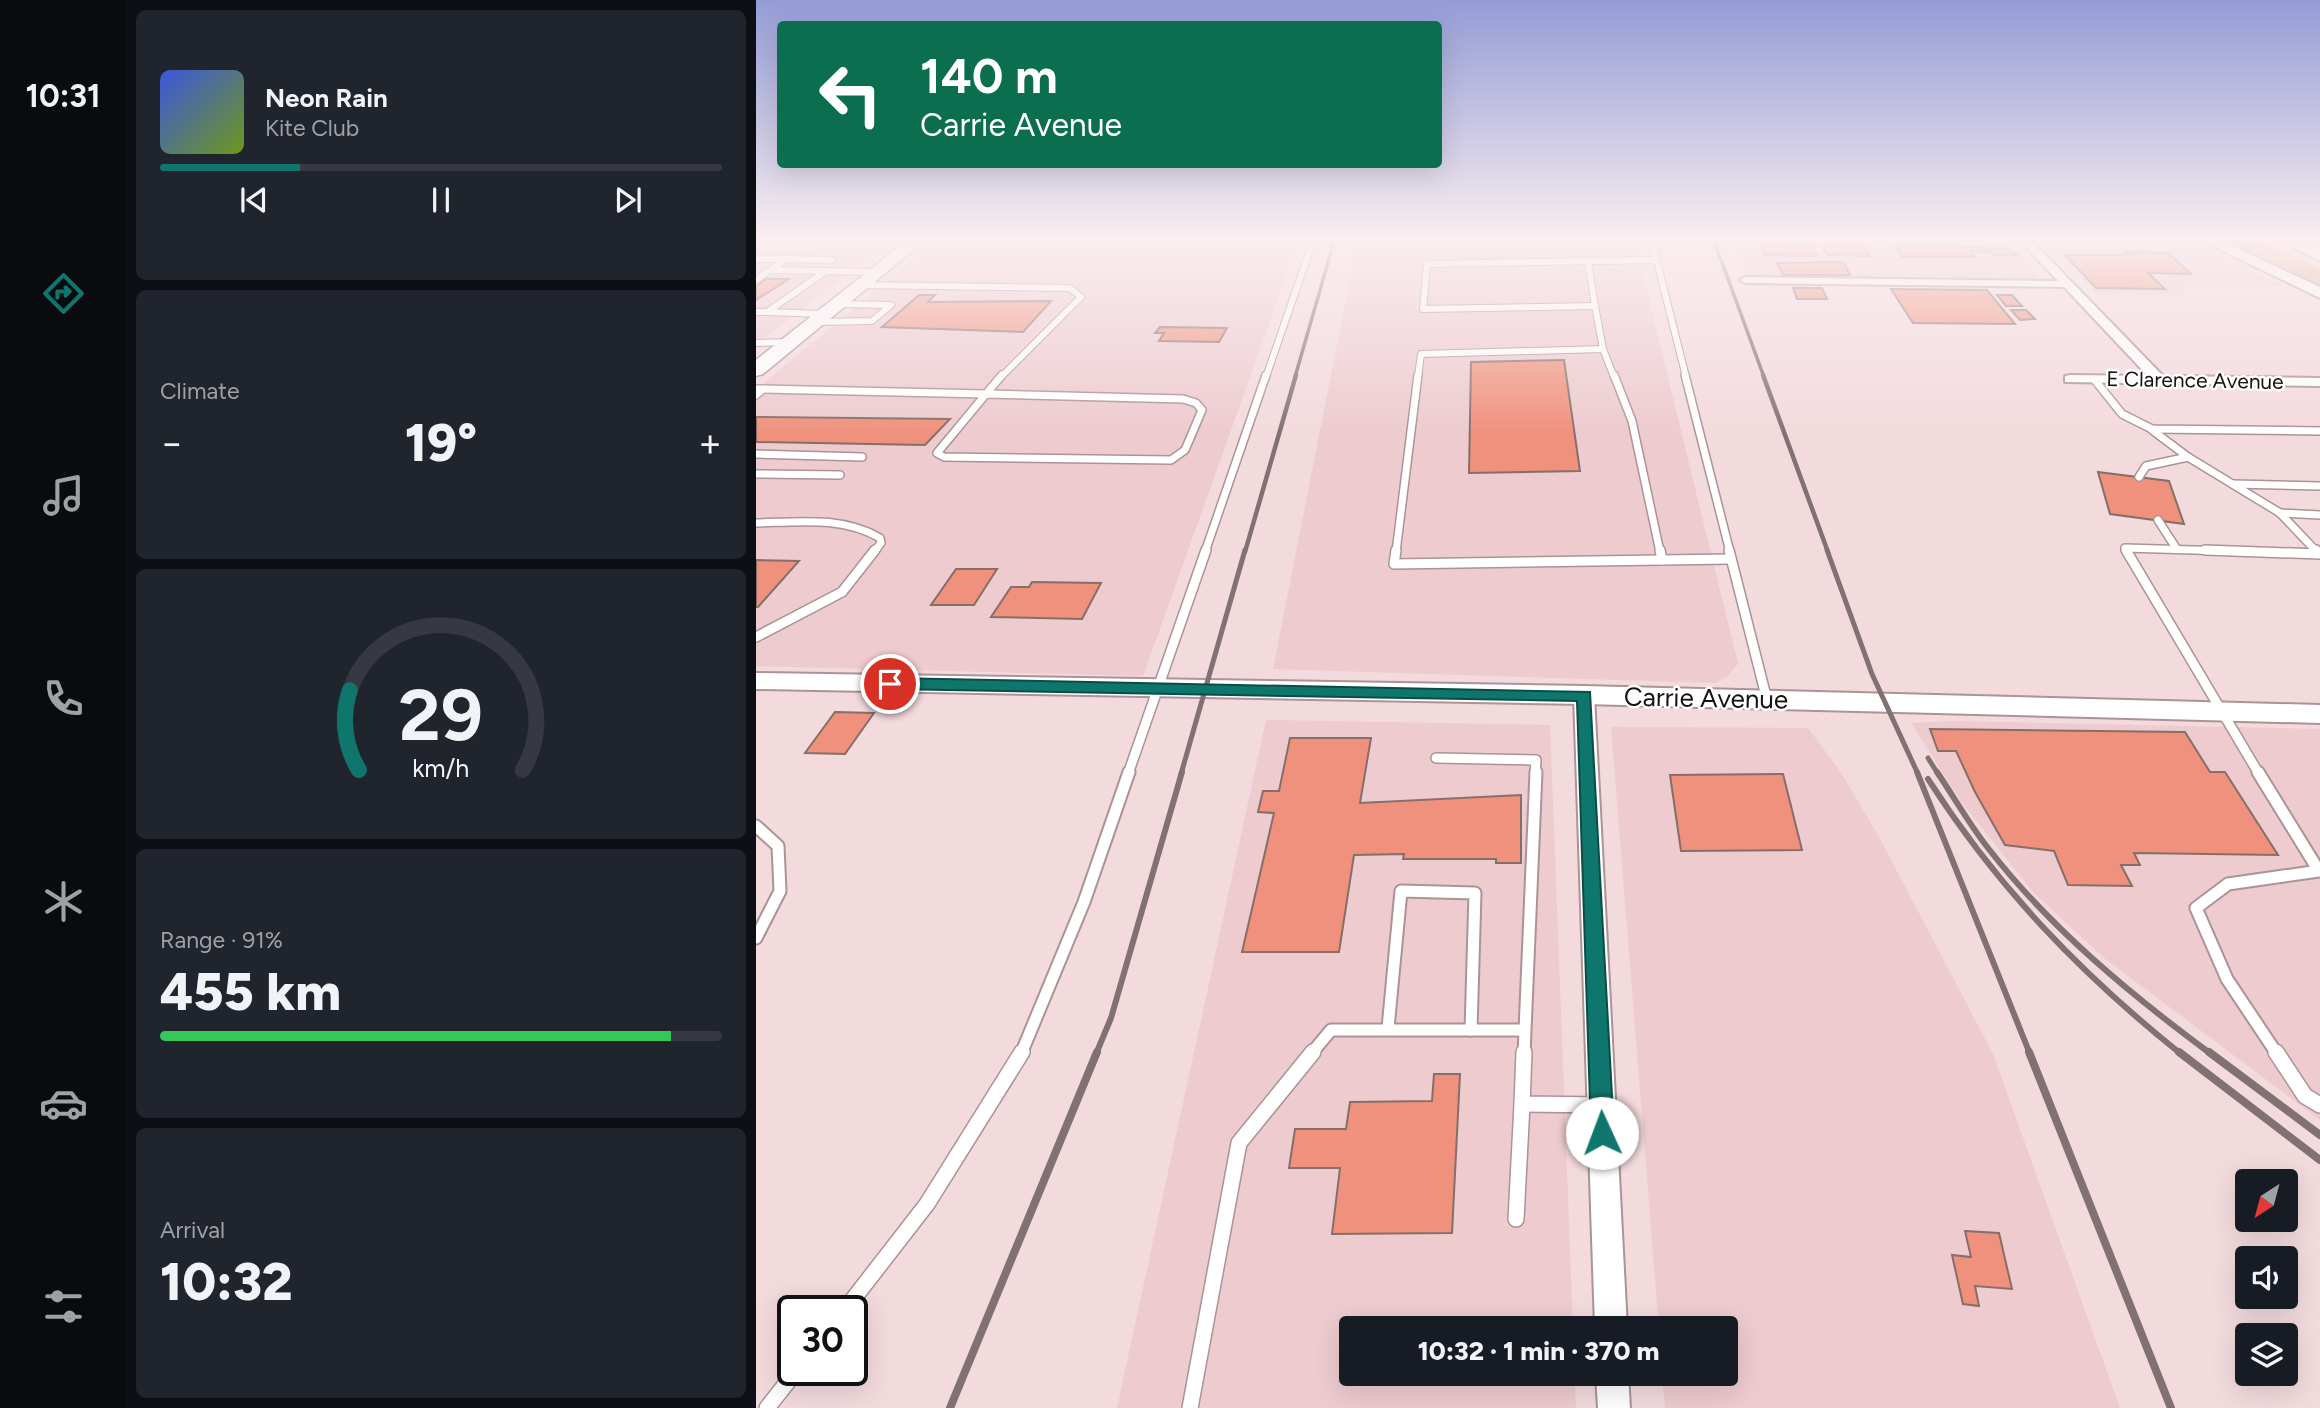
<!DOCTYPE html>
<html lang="en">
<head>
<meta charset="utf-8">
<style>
  body { margin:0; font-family:Figtree,sans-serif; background:#20242c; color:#f1f3f6; height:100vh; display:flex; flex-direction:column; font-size:26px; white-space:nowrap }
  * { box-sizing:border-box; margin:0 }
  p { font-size:23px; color:#9ea1a6 }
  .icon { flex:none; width:38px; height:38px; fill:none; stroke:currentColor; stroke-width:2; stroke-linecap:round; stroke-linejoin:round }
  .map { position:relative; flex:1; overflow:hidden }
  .side { display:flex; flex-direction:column; gap:10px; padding:10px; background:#0d0f14; width:630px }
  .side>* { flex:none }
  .hud { position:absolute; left:21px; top:21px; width:665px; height:147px; border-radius:7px; box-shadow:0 7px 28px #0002; background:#0b6e4f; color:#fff; overflow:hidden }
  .needle { width:46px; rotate:216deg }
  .fabs { position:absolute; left:1479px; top:1169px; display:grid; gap:14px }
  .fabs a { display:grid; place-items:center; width:63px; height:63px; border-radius:7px; background:#171b24; box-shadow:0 7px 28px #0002; font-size:35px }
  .speed { position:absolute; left:21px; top:1295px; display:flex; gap:14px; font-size:35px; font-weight:700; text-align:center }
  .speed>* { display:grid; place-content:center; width:91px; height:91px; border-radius:50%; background:#171b24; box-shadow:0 7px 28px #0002; line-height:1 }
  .speed .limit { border:4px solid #111; border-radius:10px; background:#fff; color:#111 }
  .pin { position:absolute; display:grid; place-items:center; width:60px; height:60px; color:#fff; margin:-30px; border:4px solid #fff; border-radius:50%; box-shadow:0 2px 7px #0007 }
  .me { position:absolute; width:77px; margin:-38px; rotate:358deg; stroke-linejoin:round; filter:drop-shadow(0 0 5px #0008) }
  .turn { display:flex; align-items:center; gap:24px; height:147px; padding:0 28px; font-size:32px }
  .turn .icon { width:91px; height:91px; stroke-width:2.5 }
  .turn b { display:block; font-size:49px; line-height:60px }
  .big { font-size:52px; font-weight:800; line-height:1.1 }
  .side .tile { flex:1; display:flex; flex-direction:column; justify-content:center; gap:10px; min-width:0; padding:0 24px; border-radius:10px; background:#20242c }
  .side .dial { align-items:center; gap:0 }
  .dial svg { height:182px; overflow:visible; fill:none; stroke:#363941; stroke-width:7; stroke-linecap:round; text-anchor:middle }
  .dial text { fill:#f1f3f6; stroke:none }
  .song { display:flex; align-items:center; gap:21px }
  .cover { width:84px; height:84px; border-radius:10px; background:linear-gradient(135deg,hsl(230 70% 55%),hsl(80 70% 35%)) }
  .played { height:7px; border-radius:4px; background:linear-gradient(90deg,#0f766e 25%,#363941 25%) }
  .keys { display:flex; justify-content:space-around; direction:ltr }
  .heat { display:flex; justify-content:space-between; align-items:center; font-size:38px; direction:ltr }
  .charge { height:10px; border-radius:5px; background:linear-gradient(90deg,#34c759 91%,#363941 0) }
  .trip { position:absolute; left:583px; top:1316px; width:399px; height:70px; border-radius:7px; background:#171b24; box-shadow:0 7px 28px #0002; font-weight:800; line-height:70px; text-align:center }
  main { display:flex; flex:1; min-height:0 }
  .menu { display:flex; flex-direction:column; width:126px; justify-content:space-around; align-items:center; background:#090b0e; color:#9ea1a6 }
  .menu .icon { width:49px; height:49px }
  .menu .on { color:#0f766e }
  .menu b { font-size:32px; color:#f1f3f6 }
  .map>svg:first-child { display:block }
  .built { fill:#edcbcf }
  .green { fill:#e3ac85 }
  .building { fill:#ef917c; stroke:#846f69; stroke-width:2 }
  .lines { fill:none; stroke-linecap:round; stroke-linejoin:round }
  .service-far4-casing { stroke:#ab9396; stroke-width:8 }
  .service-far3-casing { stroke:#ab9396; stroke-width:10 }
  .service-far2-casing { stroke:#ab9396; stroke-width:12 }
  .service-far1-casing { stroke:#ab9396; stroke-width:15 }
  .service-casing { stroke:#ab9396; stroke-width:18 }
  .minor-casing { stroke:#ab9396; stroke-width:4 }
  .tertiary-casing { stroke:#ab9396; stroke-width:4 }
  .secondary-casing { stroke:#ab9396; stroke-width:4 }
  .primary-casing { stroke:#ab9396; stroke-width:3 }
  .motorway-casing { stroke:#ab9396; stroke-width:3 }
  .service-far4 { stroke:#fff; stroke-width:6 }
  .service-far3 { stroke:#fff; stroke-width:7 }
  .service-far2 { stroke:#fff; stroke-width:9 }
  .service-far1 { stroke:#fff; stroke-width:11 }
  .service { stroke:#fff; stroke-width:15 }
  .minor { fill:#fff; fill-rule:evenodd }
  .tertiary { fill:#fff; fill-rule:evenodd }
  .secondary { fill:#fff; fill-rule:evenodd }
  .primary { fill:#fff; fill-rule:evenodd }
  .motorway { fill:#fff; fill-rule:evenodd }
  .rail-far4 { stroke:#817173; stroke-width:3.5 }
  .rail-far3 { stroke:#817173; stroke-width:4.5 }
  .rail-far2 { stroke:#817173; stroke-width:5 }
  .rail-far1 { stroke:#817173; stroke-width:6 }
  .rail { stroke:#817173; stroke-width:8 }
  .route { fill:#0f766e; stroke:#0a4d48; stroke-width:2 }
  .labels { text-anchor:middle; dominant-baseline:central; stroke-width:5; stroke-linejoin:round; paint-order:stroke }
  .far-street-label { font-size:21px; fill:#191112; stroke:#fff }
  .street-label { font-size:26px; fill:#191112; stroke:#fff }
</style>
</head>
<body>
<main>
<nav class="menu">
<b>10:31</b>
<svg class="icon on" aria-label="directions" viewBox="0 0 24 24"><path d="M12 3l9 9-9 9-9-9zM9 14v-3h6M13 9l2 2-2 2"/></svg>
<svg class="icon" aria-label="music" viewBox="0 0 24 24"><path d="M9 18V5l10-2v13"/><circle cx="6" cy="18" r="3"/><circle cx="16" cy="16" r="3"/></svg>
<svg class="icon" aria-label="phone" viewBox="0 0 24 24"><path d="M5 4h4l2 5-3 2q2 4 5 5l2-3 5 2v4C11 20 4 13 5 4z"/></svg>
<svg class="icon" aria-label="climate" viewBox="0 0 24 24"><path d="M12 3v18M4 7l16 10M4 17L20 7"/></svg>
<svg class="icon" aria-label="car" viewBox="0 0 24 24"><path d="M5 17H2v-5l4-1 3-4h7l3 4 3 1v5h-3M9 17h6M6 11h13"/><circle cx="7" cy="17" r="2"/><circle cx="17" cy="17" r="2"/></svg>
<svg class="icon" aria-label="filters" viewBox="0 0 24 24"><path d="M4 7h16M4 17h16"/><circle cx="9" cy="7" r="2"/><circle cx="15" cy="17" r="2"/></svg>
</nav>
<section class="side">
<div class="tile">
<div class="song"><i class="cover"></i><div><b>Neon Rain</b><p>Kite Club</p></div></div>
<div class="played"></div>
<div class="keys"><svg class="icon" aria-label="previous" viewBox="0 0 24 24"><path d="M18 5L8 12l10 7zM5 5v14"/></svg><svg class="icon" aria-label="pause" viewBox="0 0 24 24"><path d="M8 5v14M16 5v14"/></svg><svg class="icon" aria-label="next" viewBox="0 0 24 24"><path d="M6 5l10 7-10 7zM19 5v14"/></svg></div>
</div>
<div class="tile"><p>Climate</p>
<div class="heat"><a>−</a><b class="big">19°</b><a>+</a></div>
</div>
<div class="tile dial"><svg viewBox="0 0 100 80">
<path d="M14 69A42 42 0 1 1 86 69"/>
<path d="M14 69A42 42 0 0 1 10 34" stroke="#0f766e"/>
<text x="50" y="56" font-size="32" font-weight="700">29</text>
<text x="50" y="72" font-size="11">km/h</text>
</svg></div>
<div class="tile"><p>Range · 91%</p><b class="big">455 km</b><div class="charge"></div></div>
<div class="tile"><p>Arrival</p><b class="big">10:32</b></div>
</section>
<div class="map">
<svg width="1564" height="1408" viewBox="0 0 1564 1408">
  <rect width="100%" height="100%" fill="#f3dadd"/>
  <!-- built -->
  <g class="built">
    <polygon points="0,238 138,238 0,345"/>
    <polygon points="185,238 544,238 387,676 0,666 0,389"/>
    <polygon points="602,238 878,238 982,664 971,677 959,683 517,669"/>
    <polygon points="1285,238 1424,238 1528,286 1423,287 1430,295 1341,294"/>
    <polygon points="981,244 1254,246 1284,279 994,276"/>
    <polygon points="510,720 794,725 817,1328 595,1328 595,1374 818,1374 820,1408 361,1408"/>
    <polygon points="1195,721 1564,729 1564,1120 1348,958 1277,892 1206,803 1155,723"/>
    <polygon points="855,727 1052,728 1084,771 1123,837 1237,1054 1364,1408 909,1408 906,1374 970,1374 970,1328 903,1328"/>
  </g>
  <!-- green -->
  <polygon class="green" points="1459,238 1498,238 1564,268 1564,286"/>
  <!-- building -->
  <g class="building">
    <polygon points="1005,245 1057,246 1061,256 1008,255"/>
    <polygon points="1066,245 1108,246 1113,256 1071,255"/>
    <polygon points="1139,245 1228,247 1232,252 1213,251 1219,257 1146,257"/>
    <polygon points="1231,248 1254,248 1261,255 1237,255"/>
    <polygon points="1370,252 1412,253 1435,274 1392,273 1409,289 1340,288 1309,255 1373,255"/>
    <polygon points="1087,262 1094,275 1027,275 1021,263"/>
    <polygon points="10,279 33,279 0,300 0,286"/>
    <polygon points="1037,288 1066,288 1071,299 1041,299"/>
    <polygon points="1135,289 1231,290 1259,324 1157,323"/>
    <polygon points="163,295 179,295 172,302 295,301 267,332 126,327"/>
    <polygon points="1241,295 1256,295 1266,306 1250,306"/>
    <polygon points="1255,310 1270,310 1279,319 1264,320"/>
    <polygon points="404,327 471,328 463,342 403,341 408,333 399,333"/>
    <polygon points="808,360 824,471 713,473 715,362"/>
    <polygon points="0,417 194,419 169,445 0,442"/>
    <polygon points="1342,472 1413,481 1428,524 1354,514"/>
    <polygon points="0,560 43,561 2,607 0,607"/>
    <polygon points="200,569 241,569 218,605 175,605"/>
    <polygon points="276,582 345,583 326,619 235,617 255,587 273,587"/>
    <polygon points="79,712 118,713 89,754 49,753"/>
    <polygon points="1174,729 1429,732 1454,772 1469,772 1522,855 1378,853 1384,865 1365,865 1376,886 1312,885 1298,851 1249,845 1219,792 1200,751 1182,751"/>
    <polygon points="534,738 615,738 604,803 765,795 765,863 740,863 740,859 647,859 648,854 598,855 583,952 486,952 518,813 502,812 507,791 523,791"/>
    <polygon points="1027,774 1046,850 925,851 914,775"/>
    <polygon points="678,1074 704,1074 696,1233 576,1234 584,1168 533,1168 539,1129 590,1129 594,1102 676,1101"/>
    <polygon points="1209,1231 1243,1233 1256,1289 1219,1286 1223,1306 1207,1304 1196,1255 1215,1257"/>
  </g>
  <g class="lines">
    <defs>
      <g id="service-far4">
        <polyline points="895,238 930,377"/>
        <polyline points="0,259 29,259"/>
        <polyline points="832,261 839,306"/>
        <polyline points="15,270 30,259 76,260"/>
        <polyline points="0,280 14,270 122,272"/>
        <polyline points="105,285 314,288 325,297 245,377"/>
        <polyline points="0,312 11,312 70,271"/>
        <polyline points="11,312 69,314"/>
        <polyline points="60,322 116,321 135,305 83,304"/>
        <polyline points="0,343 34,342"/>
        <polyline points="847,349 839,306 667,309 671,264 899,260"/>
        <polyline points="510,377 558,238"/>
        <polyline points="662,377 665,354 847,349 858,377"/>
      </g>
      <g id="service-far3">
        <polyline points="858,375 876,421 904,552"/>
        <polyline points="929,375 974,552"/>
        <polyline points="1338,379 1366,414 1396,429 1564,431"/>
        <polyline points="0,389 7,389 0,395"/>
        <polyline points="7,389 230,394"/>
        <polygon points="230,394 427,399 440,403 446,410 429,450 415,460 188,457 181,453"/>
        <polyline points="230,394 246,375"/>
        <polyline points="1396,430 1432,457 1524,513 1561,552"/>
        <polyline points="0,454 106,457"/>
        <polyline points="0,474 84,475"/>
        <polyline points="1383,477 1390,466 1432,457"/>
        <polyline points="1477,484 1564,486"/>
        <polyline points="1524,513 1564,515"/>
        <polyline points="1402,520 1420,548"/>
        <path d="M0 523C42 522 86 516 124 538L125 543 118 552"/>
        <polyline points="449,552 510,375"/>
        <polyline points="640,552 662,375"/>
        <polyline points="1371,552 1369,548 1506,552"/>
      </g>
      <g id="service-far2">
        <polyline points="640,550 638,564 974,559"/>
        <polyline points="904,550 906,560"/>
        <polyline points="973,550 1011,700"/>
        <polyline points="1370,550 1503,774"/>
        <polyline points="1449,550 1564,554"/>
        <polyline points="1560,550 1562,553"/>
        <polyline points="0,637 86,592 119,550"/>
        <polyline points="680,758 780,760 779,774"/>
        <polyline points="372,774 450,550"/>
      </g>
      <g id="service-far1">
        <polyline points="1502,772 1563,871 1472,884 1440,908 1471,979 1521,1054"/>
        <polyline points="0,826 22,846 24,891 0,938"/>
        <polyline points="632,1028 645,891 719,893 715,1030"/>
        <polyline points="265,1054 328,902 373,772"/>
        <polyline points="555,1054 575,1030 767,1030"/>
        <polyline points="768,1054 780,772"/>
      </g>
      <g id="service">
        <polyline points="768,1052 766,1104 845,1105"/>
        <polyline points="1520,1052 1549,1096 1564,1105"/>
        <polyline points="760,1219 766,1104"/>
        <polyline points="88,1311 171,1204 266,1052"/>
        <polyline points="11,1408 41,1370"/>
        <polyline points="434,1408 483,1143 557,1052"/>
      </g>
      <g id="minor">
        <polygon points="1262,238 1273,238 1407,376 1564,378 1564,386 1309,382 1309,376 1314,375 1392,376 1308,287 989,283 984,280 989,277 1302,281"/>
        <polygon points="828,688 838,695 871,1328 839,1328 818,695"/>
        <polygon points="840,1374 872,1374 874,1408 842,1408"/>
      </g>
      <polygon id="tertiary" points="0,673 828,686 1564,705 1564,723 828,704 0,689"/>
      <polygon id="secondary" points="1440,238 1459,238 1564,287 1564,298"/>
      <polygon id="primary" points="154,238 172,238 7,374 0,376 0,360"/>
      <polygon id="motorway" points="1517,238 1541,238 1564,248 1564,261"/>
    </defs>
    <!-- service-far4 casing -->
    <use href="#service-far4" class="service-far4-casing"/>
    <!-- service-far3 casing -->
    <use href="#service-far3" class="service-far3-casing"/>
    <!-- service-far2 casing -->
    <use href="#service-far2" class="service-far2-casing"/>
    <!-- service-far1 casing -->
    <use href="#service-far1" class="service-far1-casing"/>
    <!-- service casing -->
    <use href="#service" class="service-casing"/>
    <!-- minor casing -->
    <use href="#minor" class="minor-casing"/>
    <!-- tertiary casing -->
    <use href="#tertiary" class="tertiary-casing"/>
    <!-- secondary casing -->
    <use href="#secondary" class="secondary-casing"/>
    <!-- primary casing -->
    <use href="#primary" class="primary-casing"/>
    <!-- motorway casing -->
    <use href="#motorway" class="motorway-casing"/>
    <!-- service-far4 -->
    <use href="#service-far4" class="service-far4"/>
    <!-- service-far3 -->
    <use href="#service-far3" class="service-far3"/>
    <!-- service-far2 -->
    <use href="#service-far2" class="service-far2"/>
    <!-- service-far1 -->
    <use href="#service-far1" class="service-far1"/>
    <!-- service -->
    <use href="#service" class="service"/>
    <!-- minor -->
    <use href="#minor" class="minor"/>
    <!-- tertiary -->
    <use href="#tertiary" class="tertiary"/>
    <!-- secondary -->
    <use href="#secondary" class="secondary"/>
    <!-- primary -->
    <use href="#primary" class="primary"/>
    <!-- motorway -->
    <use href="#motorway" class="motorway"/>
    <!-- rail-far4 -->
    <g class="rail-far4">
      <polyline points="957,238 1008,377"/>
      <polyline points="539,377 579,238"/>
    </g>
    <!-- rail-far3 -->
    <g class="rail-far3">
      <polyline points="1007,375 1072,552"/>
      <polyline points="489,552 540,375"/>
    </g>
    <!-- rail-far2 -->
    <g class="rail-far2">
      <polyline points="1071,550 1116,674 1162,774"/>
      <polyline points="1172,758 1182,774"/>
      <polyline points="425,774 489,550"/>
    </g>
    <!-- rail-far1 -->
    <g class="rail-far1">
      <polyline points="1161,772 1274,1054"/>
      <path d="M1181 772C1198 797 1213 824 1232 848 1294 928 1374 994 1455 1054"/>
      <path d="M1172 779C1242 888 1324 973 1425 1054"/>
      <polyline points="340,1054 355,1018 426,772"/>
    </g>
    <!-- rail -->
    <g class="rail">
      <polyline points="1273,1052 1415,1408"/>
      <polyline points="1423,1052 1564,1160"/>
      <polyline points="1453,1052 1564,1135"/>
      <polyline points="194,1408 341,1052"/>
    </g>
  </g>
  <!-- sky -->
  <linearGradient id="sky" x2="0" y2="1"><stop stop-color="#949cd6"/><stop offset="0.55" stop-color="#faeef0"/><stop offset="1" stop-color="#faeef0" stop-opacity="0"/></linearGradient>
  <rect width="1564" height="435" fill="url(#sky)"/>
  <!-- route -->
  <polygon class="route" points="134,678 834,692 858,1133 854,1141 846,1144 838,1141 835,1133 821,701 134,689 126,684"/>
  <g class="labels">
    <!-- far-street labels -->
    <g class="far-street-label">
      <text transform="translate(1439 380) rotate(1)">E Clarence Avenue</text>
    </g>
    <!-- street labels -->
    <g class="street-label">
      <text transform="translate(950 698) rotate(1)">Carrie Avenue</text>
    </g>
  </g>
</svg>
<div class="fabs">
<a><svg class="needle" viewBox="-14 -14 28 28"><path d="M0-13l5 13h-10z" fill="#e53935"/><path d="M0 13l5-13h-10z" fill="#9ea1a6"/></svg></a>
<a><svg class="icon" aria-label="sound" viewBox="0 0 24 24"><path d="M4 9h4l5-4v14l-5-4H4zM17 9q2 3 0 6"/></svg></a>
<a><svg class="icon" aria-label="layers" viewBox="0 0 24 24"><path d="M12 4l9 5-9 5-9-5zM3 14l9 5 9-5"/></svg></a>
</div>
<div class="speed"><div class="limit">30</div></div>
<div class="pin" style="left:134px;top:684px;background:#d93025"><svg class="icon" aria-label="arrive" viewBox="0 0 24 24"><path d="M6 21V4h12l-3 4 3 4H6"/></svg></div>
<svg class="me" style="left:846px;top:1133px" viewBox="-20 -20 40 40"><circle r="19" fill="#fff"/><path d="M0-13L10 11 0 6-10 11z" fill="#0f766e"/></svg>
<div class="trip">10:32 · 1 min · 370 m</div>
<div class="hud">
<div class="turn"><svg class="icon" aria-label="left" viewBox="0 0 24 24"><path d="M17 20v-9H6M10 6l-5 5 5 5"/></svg><div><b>140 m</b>Carrie Avenue</div></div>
</div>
</div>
</main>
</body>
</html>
